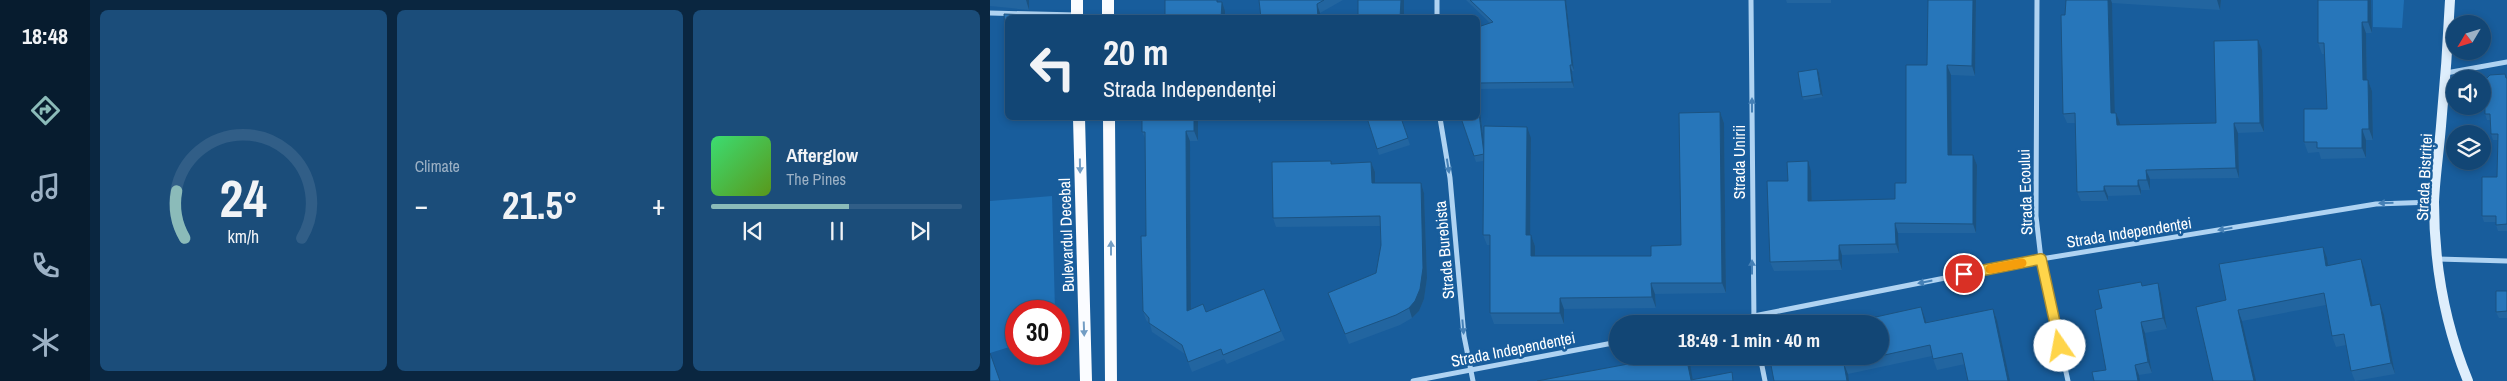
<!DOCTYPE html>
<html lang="en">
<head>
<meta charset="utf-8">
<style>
  body { margin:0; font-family:"Archivo Narrow",sans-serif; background:#1b4d7a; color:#f1f3f6; height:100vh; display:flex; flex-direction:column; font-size:19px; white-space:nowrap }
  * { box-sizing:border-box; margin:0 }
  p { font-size:16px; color:#9cb1c5 }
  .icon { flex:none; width:28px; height:28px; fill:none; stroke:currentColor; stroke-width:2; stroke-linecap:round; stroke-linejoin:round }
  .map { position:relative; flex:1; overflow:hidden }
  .drawer { display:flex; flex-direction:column; gap:10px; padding:10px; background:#0a2640; width:900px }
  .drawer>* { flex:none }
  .top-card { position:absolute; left:15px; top:15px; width:475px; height:105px; border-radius:8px; box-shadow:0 2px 8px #0003,0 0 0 1px #315e87; background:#124675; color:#f1f3f6; overflow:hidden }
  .needle { width:32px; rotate:232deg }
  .controls { position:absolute; left:1456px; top:15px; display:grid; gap:10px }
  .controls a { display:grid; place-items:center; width:45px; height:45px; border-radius:50%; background:#124675; box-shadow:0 2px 8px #0003,0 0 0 1px #315e87; font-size:25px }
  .speed { position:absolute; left:15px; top:300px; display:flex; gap:10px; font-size:25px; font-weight:700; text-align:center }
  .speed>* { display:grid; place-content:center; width:65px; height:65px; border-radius:50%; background:#124675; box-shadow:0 2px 8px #0003,0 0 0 1px #315e87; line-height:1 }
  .speed .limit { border:8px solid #d22; background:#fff; color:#111 }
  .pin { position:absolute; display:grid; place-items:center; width:42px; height:42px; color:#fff; margin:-21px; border:2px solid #fff; border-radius:50%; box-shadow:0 1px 5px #0007 }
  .me { position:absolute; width:55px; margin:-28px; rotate:348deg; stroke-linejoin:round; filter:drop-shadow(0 0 4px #0008) }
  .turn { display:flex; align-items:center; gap:18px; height:105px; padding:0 15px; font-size:22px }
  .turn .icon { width:65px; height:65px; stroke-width:2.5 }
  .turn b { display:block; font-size:35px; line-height:42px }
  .big { font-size:38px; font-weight:700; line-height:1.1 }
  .drawer .tile { flex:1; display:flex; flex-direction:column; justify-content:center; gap:8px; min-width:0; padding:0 18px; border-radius:8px; background:#1b4d7a }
  .drawer .dial { align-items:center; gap:0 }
  .dial svg { height:130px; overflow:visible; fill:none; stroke:#315e87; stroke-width:7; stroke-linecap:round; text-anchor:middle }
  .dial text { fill:#f1f3f6; stroke:none }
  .song { display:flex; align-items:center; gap:15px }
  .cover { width:60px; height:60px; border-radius:8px; background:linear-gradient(135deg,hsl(140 70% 55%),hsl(90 70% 35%)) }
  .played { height:5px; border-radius:2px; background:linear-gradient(90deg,#8bbbb9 55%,#315e87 55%) }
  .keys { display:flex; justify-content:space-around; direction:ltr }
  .heat { display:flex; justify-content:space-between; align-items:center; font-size:28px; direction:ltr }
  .drawer .tiles { flex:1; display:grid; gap:10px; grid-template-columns:repeat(3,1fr) }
  .trip { position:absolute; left:619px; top:315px; width:280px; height:50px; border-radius:25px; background:#124675; box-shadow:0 2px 8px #0003,0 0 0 1px #315e87; font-weight:700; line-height:50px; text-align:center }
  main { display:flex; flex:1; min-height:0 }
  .tabs { display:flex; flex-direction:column; width:90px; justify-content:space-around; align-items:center; background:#071c2f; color:#9cb1c5 }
  .tabs .icon { width:35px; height:35px }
  .tabs .selected { color:#8bbbb9 }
  .tabs b { font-size:22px; color:#f1f3f6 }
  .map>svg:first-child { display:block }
  .green { fill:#2071b6 }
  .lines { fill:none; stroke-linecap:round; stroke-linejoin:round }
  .minor { stroke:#afd3f2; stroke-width:5 }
  .secondary { stroke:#deeefc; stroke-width:10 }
  .primary { stroke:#fafcff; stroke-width:12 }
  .wall { fill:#2265a0 }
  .shaded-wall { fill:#1b5382 }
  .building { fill:#2776ba; stroke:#1b5382 }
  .oneway { fill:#4580b6 }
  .oneway2 { fill:#729dc4 }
  .route-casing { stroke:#a68a30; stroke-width:12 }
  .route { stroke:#ffd54a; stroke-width:9 }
  .slow { stroke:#f59e0b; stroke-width:9 }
  .labels { text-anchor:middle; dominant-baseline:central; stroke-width:5; stroke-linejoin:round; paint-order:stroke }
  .street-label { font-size:16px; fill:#fff; stroke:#185d9c }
</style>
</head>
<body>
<main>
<nav class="tabs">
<b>18:48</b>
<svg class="icon selected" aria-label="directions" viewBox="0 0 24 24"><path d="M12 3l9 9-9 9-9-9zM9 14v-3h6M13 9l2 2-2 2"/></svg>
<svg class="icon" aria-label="music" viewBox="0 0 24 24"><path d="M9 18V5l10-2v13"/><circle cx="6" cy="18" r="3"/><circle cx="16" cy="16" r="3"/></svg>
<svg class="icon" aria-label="phone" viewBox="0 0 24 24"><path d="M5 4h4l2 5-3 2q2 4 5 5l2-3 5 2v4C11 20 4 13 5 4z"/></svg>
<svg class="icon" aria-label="climate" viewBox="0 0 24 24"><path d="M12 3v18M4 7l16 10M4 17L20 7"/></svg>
</nav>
<section class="drawer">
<div class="tiles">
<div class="tile dial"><svg viewBox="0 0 100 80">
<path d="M14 69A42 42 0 1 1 86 69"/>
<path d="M14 69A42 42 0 0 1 9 40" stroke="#8bbbb9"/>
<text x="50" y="56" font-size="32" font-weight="700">24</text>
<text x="50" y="72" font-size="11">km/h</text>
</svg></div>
<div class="tile"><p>Climate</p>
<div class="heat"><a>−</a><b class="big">21.5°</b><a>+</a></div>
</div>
<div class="tile">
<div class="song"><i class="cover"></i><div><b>Afterglow</b><p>The Pines</p></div></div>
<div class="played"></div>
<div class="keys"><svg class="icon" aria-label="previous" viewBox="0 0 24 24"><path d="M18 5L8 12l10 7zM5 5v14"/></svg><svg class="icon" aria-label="pause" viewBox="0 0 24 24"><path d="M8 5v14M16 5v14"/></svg><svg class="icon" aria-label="next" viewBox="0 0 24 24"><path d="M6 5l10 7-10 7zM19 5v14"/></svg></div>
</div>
</div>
</section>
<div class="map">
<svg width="1517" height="381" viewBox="0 0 1517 381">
  <rect width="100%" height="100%" fill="#185d9c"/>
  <!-- green -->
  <g class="green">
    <polygon points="1383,0 1414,0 1412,28 1383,27"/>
    <polygon points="62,196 65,311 26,311 26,345 0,353 0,201"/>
  </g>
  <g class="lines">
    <!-- minor -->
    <g class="minor">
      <polyline points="761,0 764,324"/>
      <polyline points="1047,0 1046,216 1051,259 1078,381"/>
      <polyline points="0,13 87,15"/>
      <polyline points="447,18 447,0"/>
      <polyline points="1456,73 1517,62"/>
      <polyline points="450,118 460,178 474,336 483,381"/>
      <polyline points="1448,259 1517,261"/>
      <polyline points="723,324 1051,259 1386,204 1444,202"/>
      <polyline points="770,356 775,381"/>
      <polyline points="423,381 628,342"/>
    </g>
    <!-- secondary -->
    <path class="secondary" d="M1460 0C1458 42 1455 84 1451 126 1449 151 1445 177 1444 202 1444 263 1455 325 1478 381"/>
    <!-- primary -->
    <g class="primary">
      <polyline points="87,0 87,18"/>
      <polyline points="118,0 118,18"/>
      <polyline points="89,118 96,381"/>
      <polyline points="119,118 121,381"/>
    </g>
  </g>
  <!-- wall -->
  <g class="wall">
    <polygon points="0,0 39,0 39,10 0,6"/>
    <polygon points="269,0 353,0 330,13 331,18 271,18"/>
    <polygon points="476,0 576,0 584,71 582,71 584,88 488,89 488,27 500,23"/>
    <polygon points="796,0 841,0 841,3 797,3"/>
    <polygon points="986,0 985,76 961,75 961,155 983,155 987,165 986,233 908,233 909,253 852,255 852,270 784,271 780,262 798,181 821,171 822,201 905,199 916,183 937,65"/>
    <polygon points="1076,0 1231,0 1230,10 1122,3 1124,113 1130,123 1130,125 1226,123 1272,50 1274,132 1248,133 1249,178 1160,179 1160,190 1151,190 1151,195 1118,196 1118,201 1091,201 1087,192 1086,123 1077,123 1073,114 1075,15"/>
    <polygon points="1381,0 1382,33 1376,33 1377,80 1378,80 1382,91 1383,140 1376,140 1376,158 1331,159 1329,152 1318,153 1314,142 1337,109 1335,54 1332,54 1328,43"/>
    <polygon points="829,73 833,97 814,100 812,97"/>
    <polygon points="1515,74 1517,78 1517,231 1508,231 1506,225 1506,222 1494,222 1492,216 1507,177 1508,140 1503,140 1501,134 1500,120 1497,120 1495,114"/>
    <polygon points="488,94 494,140 541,138 540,235 541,235 545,246 545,256 661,256 691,245 730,112 734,123 736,293 665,294 666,308 574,309 574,324 504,324 500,313 500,245 497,245 493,235 494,161 486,162 471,118 488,118"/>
    <polygon points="208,118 208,141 200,141 201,309 216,312 291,331 295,340 237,364 234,359 202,372 195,354 162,332 160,324 156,320 153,311 156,236 155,138 152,132"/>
    <polygon points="377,118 411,118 420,145 389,155"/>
    <polygon points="381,162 385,172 385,183 431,183 434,193 437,278 434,299 429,311 422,318 410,325 359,344 338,293 386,273 391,245 390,226 286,227 283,218 341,164"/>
    <polygon points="1337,258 1338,266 1375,270 1382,306 1394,315 1405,374 1365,381 1361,371 1356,345 1346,347 1342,336 1336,305 1252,321 1236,300"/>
    <polygon points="1153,286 1171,294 1177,329 1155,333 1162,373 1149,375 1116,370 1112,308"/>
    <polygon points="1517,291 1517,318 1509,318 1506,312"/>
    <polygon points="931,307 936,322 1003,309 1007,320 975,364 947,370 942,356 858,374 802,356 890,356 890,324"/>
  </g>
  <!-- shaded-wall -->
  <g class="shaded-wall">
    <polygon points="36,0 39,0 39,10"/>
    <polygon points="411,0 414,0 414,18 410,18"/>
    <polygon points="575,0 576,0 584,71 582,65"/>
    <polygon points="983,0 986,0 985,76 982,66"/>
    <polygon points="1118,0 1121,0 1122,3 1125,123 1121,113"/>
    <polygon points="1227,0 1231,0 1230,10"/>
    <polygon points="1378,0 1381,0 1382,33 1378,22"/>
    <polygon points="232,2 235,11 235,18 231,18"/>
    <polygon points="327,4 330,13 331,18 328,18"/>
    <polygon points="1372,22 1376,33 1377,91 1373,80"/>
    <polygon points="1268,40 1272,50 1274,132 1270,123"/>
    <polygon points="580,65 582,71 584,88 582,82"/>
    <polygon points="957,65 961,75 962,165 958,155"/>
    <polygon points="827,69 829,73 833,97 831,94"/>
    <polygon points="1378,80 1382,91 1383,140 1379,129"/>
    <polygon points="488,94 496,160 494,154 488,105"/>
    <polygon points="730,112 734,123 736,293 732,283"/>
    <polygon points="1126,113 1130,123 1130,134 1127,125"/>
    <polygon points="204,118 208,118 208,141 204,131"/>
    <polygon points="1244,123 1248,133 1249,178 1246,168"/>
    <polygon points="537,127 541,138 540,246 536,235"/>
    <polygon points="1372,129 1376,140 1376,158 1372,148"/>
    <polygon points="196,131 200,141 201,320 197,311"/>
    <polygon points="983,155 987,165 986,233 983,224"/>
    <polygon points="818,161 821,171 822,210 818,201"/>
    <polygon points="381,162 385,172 385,193 382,183"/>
    <polygon points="1156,170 1160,179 1160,190 1157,180"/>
    <polygon points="1148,180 1151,190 1151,195 1148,186"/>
    <polygon points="431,183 434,193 437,278 434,299 429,311 422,318 419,308"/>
    <polygon points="1114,186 1118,196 1118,201 1114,191"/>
    <polygon points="905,223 908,233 909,253 906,244"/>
    <polygon points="541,235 545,246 545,267 541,256"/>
    <polygon points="849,245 852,255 852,270 849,260"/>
    <polygon points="1333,247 1337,258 1340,277 1336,266"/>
    <polygon points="1371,259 1375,270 1385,317 1381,306"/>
    <polygon points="661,283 665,294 666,308 662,297"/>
    <polygon points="1168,283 1171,294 1177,329 1173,318"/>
    <polygon points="570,298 574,309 574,324 570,313"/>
    <polygon points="1390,304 1394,315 1405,374 1401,363"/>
    <polygon points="931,307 935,318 939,333 935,323"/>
    <polygon points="1003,309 1007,320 1020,381 1018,381"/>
    <polygon points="1248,310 1252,321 1266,381 1264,381"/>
    <polygon points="1151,322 1155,333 1162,373 1158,362"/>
    <polygon points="696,356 700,364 703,381 701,381"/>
    <polygon points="854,364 858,374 859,381 857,381"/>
    <polygon points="1145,365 1149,375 1150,381 1148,381"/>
  </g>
  <!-- building -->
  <g class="building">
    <polygon points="175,0 227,0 227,2 232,2 231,18 175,18"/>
    <polygon points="269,0 334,0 327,4 328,18 271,18"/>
    <polygon points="368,0 411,0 410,18 368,18"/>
    <polygon points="480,0 575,0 582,65 580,65 582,82 488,83 488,27 503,22"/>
    <polygon points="938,0 983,0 982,66 957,65 958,155 983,155 983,224 905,223 906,244 849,245 849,260 780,262 777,181 798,181 797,162 818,161 818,201 905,199 905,183 916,183 916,65 937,65"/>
    <polygon points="1076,0 1118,0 1121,113 1126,113 1127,125 1226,123 1224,41 1268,40 1270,123 1244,123 1246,168 1156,170 1157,180 1148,180 1148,186 1114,186 1114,191 1087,192 1085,113 1073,114 1071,15 1075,15"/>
    <polygon points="1328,0 1378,0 1378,22 1372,22 1373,80 1378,80 1379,129 1372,129 1372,148 1327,148 1327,142 1314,142 1314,109 1337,109 1334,43 1328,43"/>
    <polygon points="14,14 38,15 38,18 18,18 18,86"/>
    <polygon points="827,69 831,94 812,97 808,72"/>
    <polygon points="1515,74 1516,78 1517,78 1517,224 1506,225 1506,216 1492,216 1492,177 1507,177 1508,134 1501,134 1500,114 1495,114 1494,81 1500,75"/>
    <polygon points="488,105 494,154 484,156 471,118 488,118"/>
    <polygon points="730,112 732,283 661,283 662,297 570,298 570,313 500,313 500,235 493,235 494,126 537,127 536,235 541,235 541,256 661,256 661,246 691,245 689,113"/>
    <polygon points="152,118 204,118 204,131 196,131 197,311 213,304 216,312 274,289 291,331 233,355 231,349 198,362 192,345 159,323 159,318 153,311 151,236 156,236 155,132 152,132"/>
    <polygon points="377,118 411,118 418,138 387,149"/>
    <polygon points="341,161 341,164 381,162 382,183 431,183 433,268 430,289 425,301 419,308 406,315 355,334 338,293 386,273 391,245 390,216 283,218 282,162"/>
    <polygon points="1333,247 1336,266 1371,259 1381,306 1390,304 1401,363 1361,371 1354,334 1342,336 1334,293 1248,310 1264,381 1223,381 1206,307 1236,300 1229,264"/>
    <polygon points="1151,282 1152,286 1168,283 1173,318 1151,322 1158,362 1145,365 1148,381 1104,381 1102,372 1116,370 1105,310 1112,308 1108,290"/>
    <polygon points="1506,291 1517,291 1517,311 1506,312"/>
    <polygon points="931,307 935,323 1003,309 1018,381 978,381 972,353 943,359 940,345 890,356 890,324 854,324"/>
    <polygon points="0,353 10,381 0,381"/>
    <polygon points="681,356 696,356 701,380 742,372 743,381 547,381"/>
    <polygon points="802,356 887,356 854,364 857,381 784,381 780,360"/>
  </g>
  <!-- one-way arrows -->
  <defs><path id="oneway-solid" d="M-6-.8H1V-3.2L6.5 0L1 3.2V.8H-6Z" transform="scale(1.25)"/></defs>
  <g class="oneway">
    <use href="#oneway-solid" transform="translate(762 105) rotate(-90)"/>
    <use href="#oneway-solid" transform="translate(458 166) rotate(81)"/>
    <use href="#oneway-solid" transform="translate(1396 203) rotate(178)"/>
    <use href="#oneway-solid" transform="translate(1235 229) rotate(171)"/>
    <use href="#oneway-solid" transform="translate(762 267) rotate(-90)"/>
    <use href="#oneway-solid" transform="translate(935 282) rotate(169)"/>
    <use href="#oneway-solid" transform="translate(473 327) rotate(85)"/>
  </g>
  <g class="oneway2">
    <use href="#oneway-solid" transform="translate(90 166) rotate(89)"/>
    <use href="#oneway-solid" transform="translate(121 248) rotate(-90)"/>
    <use href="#oneway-solid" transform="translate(94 329) rotate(88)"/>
  </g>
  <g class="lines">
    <defs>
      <polyline id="route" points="974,274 1051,259 1070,346"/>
    </defs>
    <!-- route casing -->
    <use href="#route" class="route-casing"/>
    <!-- route -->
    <use href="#route" class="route"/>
    <!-- slow -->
    <polyline class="slow" points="1000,269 1032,263"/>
  </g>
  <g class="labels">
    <!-- street labels -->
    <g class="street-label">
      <text transform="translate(749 162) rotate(-90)">Strada Unirii</text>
      <text transform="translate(1434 177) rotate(-87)">Strada Bistriței</text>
      <text transform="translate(1035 192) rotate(-92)">Strada Ecoului</text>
      <text transform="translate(1139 232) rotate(-9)">Strada Independenței</text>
      <text transform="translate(76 235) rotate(-92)">Bulevardul Decebal</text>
      <text transform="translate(454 250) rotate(-95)">Strada Burebista</text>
      <text transform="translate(523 349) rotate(-11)">Strada Independenței</text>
    </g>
  </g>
</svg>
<div class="controls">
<a><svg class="needle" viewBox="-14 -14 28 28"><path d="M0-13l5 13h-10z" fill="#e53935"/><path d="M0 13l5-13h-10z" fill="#9cb1c5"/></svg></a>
<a><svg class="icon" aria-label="sound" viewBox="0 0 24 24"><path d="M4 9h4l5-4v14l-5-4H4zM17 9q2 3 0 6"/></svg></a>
<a><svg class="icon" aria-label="layers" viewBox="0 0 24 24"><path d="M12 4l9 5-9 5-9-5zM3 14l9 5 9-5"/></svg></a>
</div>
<div class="speed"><div class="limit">30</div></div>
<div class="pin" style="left:974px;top:274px;background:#d93025"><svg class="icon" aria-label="arrive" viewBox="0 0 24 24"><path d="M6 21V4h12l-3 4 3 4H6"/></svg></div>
<svg class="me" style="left:1070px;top:346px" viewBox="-20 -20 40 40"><circle r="19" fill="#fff"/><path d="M0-13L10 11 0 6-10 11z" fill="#ffd54a"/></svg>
<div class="trip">18:49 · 1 min · 40 m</div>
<div class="top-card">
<div class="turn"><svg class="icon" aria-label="left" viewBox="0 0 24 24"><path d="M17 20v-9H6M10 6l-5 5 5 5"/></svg><div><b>20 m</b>Strada Independenței</div></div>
</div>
</div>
</main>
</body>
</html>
